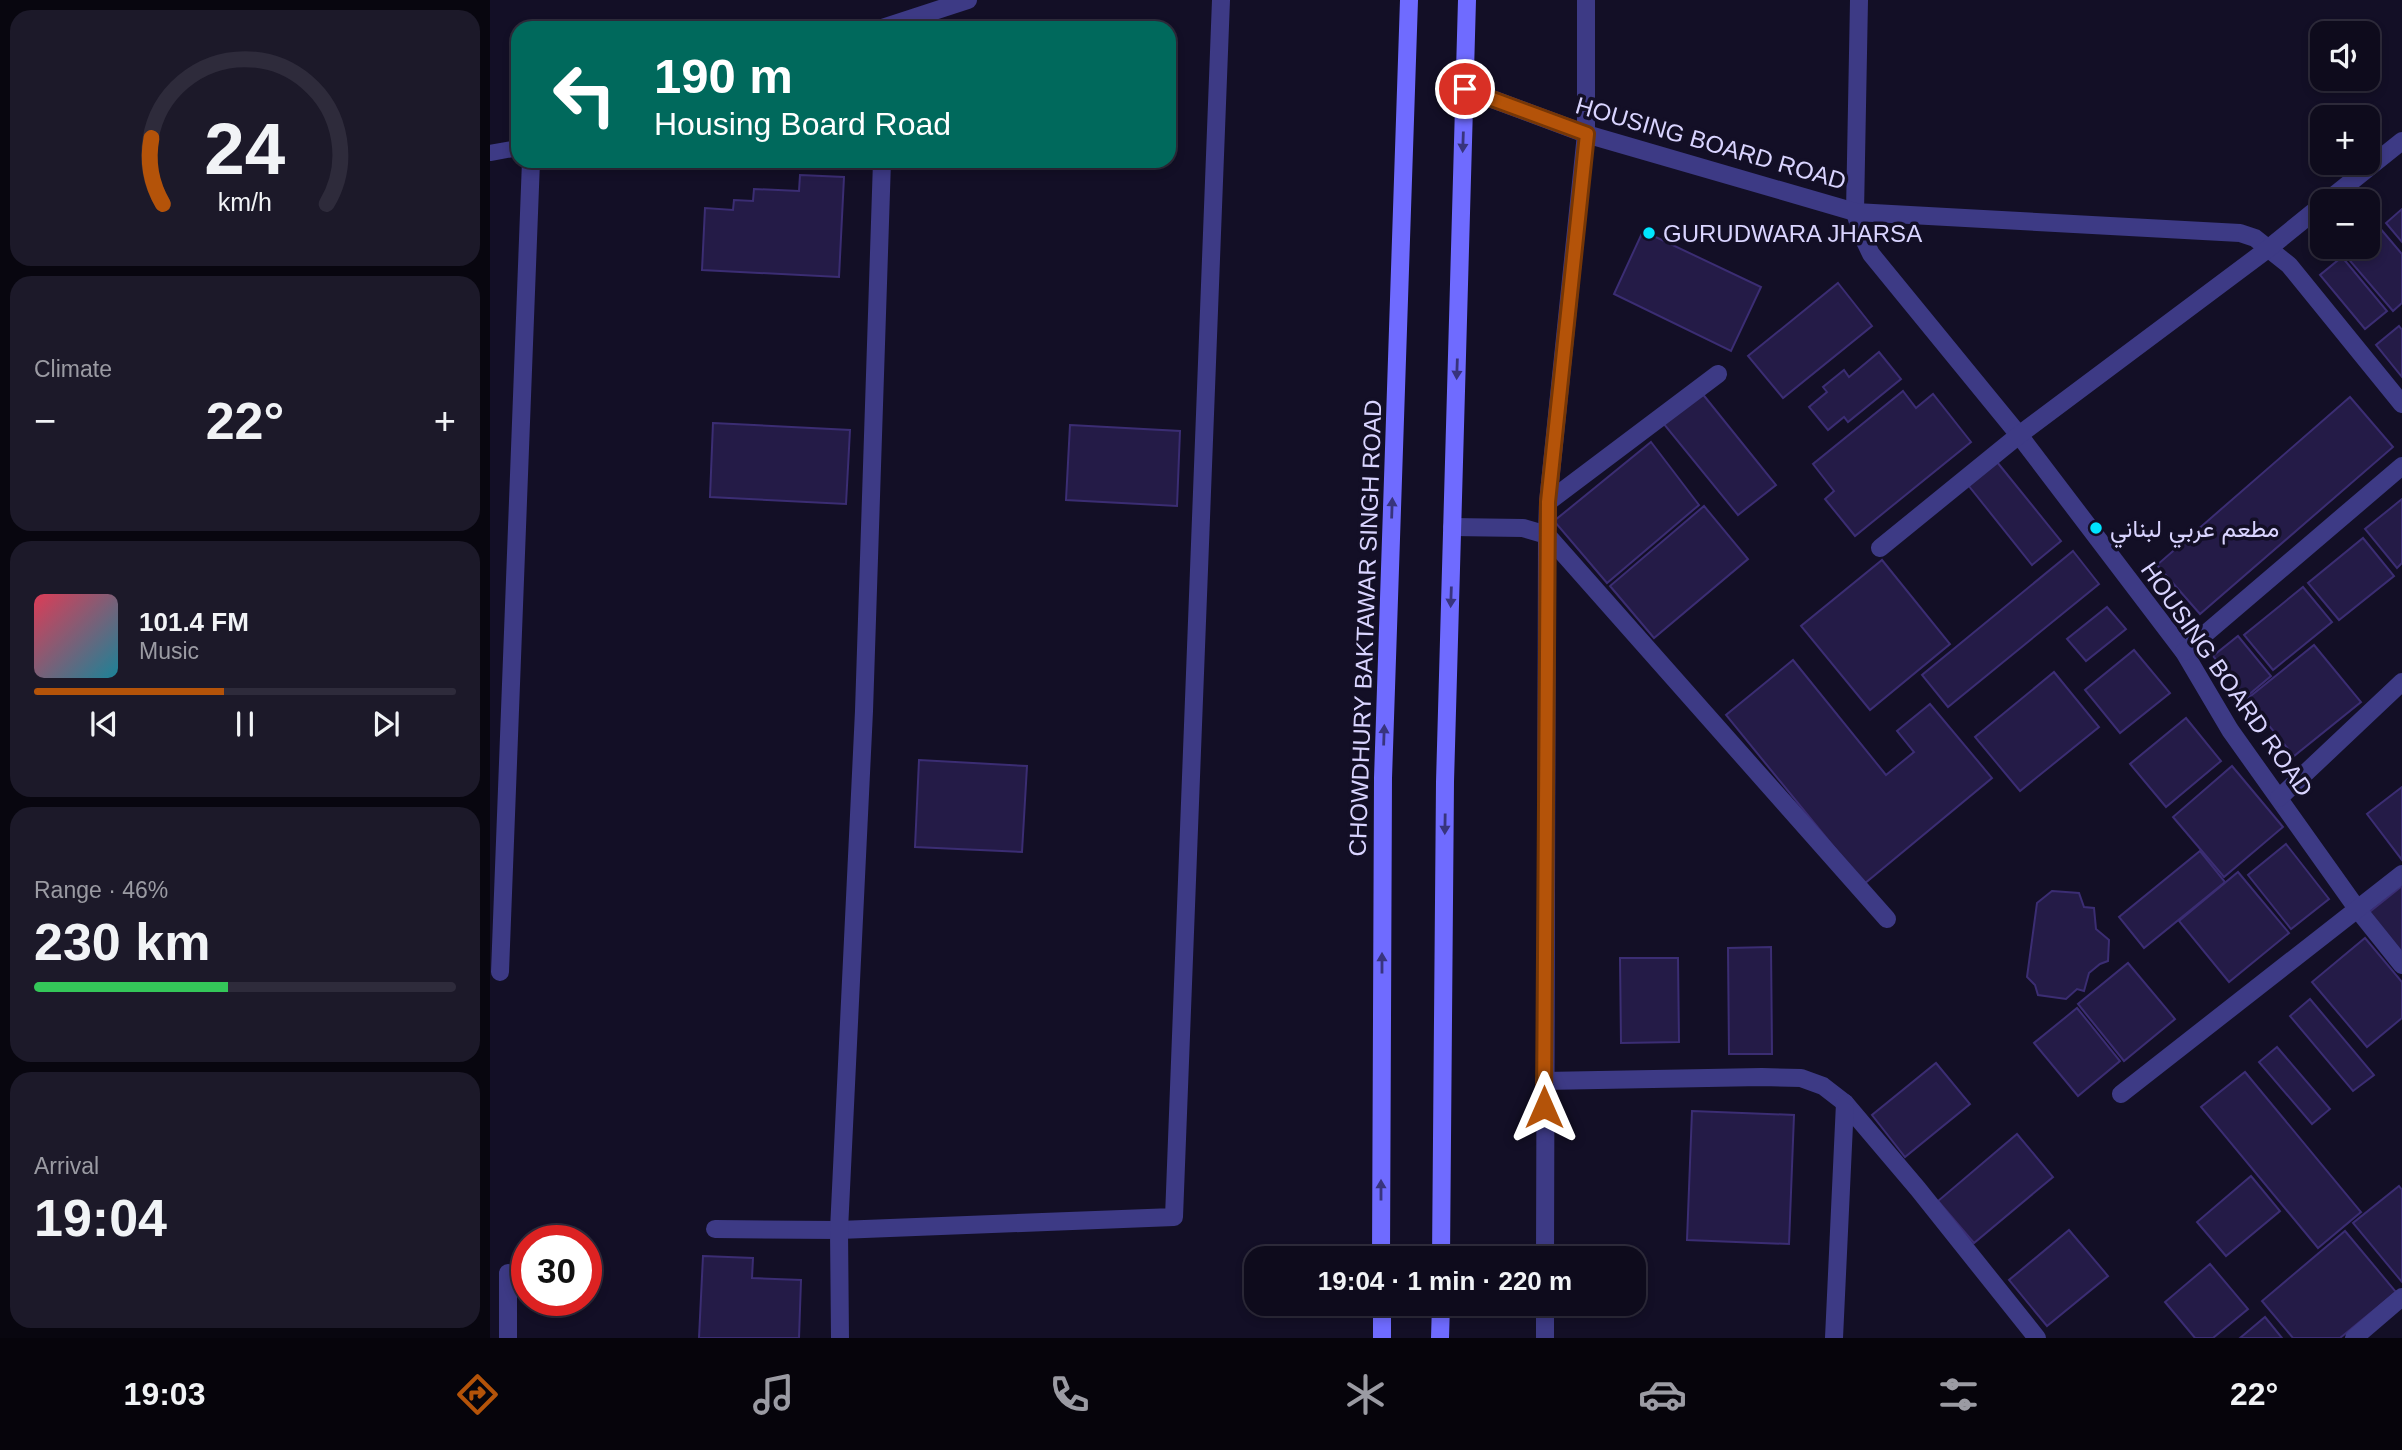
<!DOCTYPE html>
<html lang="en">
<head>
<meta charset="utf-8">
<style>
  body { margin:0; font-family:Arial,Vazirmatn,sans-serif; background:#1c1929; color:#f1f3f6; height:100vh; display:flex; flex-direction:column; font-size:26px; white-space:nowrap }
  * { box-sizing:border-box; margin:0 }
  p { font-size:23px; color:#9b9ba3 }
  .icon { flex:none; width:38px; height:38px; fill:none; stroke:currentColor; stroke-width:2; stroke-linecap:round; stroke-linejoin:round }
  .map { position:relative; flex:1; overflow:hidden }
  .drawer { display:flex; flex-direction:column; gap:10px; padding:10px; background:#08060f; width:490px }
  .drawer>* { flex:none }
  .banner { position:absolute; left:21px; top:21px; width:665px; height:147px; border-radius:21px; box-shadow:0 4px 10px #0003,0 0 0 2px #2e2b3b; background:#00695c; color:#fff; overflow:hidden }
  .buttons { position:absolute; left:1820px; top:21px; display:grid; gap:14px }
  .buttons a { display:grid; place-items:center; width:70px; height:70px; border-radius:14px; background:#0e0b1c; box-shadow:0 4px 10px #0003,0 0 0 2px #2e2b3b; font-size:35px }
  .speed { position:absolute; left:21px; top:1225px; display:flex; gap:14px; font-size:35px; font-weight:700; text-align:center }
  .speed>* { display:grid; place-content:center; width:91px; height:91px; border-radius:50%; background:#0e0b1c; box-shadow:0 4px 10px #0003,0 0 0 2px #2e2b3b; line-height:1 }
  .speed .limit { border:10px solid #d22; background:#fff; color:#111 }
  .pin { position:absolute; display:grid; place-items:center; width:60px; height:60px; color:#fff; margin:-30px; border:4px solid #fff; border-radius:50%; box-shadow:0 2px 7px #0007 }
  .me { position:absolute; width:77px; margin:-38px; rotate:0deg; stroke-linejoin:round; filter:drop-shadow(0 0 5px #0008) }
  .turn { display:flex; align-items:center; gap:24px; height:147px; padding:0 28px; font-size:32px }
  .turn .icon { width:91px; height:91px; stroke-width:2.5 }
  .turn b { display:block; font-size:49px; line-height:60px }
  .big { font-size:52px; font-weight:700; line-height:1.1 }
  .drawer .card { flex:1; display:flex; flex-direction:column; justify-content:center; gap:10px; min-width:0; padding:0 24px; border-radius:21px; background:#1c1929 }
  .drawer .dial { align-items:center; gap:0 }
  .dial svg { height:182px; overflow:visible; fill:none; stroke:#2e2b3b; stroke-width:7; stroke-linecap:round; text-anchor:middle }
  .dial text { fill:#f1f3f6; stroke:none }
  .song { display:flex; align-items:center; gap:21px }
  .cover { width:84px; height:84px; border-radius:10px; background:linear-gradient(135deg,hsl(350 70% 55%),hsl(190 70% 35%)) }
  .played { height:7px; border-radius:4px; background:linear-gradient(90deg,#b45309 45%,#2e2b3b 45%) }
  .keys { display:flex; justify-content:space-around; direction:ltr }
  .heat { display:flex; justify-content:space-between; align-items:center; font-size:38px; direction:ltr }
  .charge { height:10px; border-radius:5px; background:linear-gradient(90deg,#34c759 46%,#2e2b3b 0) }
  .trip { position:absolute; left:754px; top:1246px; width:402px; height:70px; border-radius:21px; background:#0e0b1c; box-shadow:0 4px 10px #0003,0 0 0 2px #2e2b3b; font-weight:700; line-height:70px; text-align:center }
  .dock { display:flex; height:112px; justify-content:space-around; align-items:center; background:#06040b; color:#9b9ba3 }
  .dock .icon { width:49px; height:49px }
  .dock .on { color:#b45309 }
  .dock b { font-size:32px; color:#f1f3f6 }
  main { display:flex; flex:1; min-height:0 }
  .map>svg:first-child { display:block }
  .building { fill:#241b47; stroke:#3b2d73; stroke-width:2 }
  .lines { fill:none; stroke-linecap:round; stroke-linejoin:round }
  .service { stroke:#3d3a85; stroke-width:16 }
  .minor { stroke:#3d3a85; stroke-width:18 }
  .secondary { stroke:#6f6bff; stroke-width:18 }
  .oneway { fill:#38347d }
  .route-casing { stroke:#753606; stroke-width:18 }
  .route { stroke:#b45309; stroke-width:12 }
  .poi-dot { fill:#00e5ff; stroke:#130f26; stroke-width:2.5 }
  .labels { text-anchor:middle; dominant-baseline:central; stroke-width:7; stroke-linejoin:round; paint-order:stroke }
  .street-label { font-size:24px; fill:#d9d4ff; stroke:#130f26 }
  .poi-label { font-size:24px; fill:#d9d4ff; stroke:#130f26; text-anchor:start }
</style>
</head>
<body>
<main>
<section class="drawer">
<div class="card dial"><svg viewBox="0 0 100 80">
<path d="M14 69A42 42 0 1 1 86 69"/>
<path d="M14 69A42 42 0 0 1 9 40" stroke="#b45309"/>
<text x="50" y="56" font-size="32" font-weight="700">24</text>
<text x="50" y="72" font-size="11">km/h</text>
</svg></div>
<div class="card"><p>Climate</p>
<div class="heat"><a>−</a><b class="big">22°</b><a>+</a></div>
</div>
<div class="card">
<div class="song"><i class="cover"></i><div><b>101.4 FM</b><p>Music</p></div></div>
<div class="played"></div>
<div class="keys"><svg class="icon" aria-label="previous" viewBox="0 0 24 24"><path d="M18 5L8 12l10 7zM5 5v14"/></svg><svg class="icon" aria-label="pause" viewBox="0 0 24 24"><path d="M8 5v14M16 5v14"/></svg><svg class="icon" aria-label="next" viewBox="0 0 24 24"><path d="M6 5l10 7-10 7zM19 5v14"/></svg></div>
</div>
<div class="card"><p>Range · 46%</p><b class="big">230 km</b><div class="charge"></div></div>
<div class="card"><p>Arrival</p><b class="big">19:04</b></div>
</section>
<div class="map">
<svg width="1912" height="1338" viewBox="0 0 1912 1338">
  <rect width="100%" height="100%" fill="#130f26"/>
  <!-- building -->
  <g class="building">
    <polygon points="310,175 354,177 349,277 212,270 215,208 243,210 244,200 263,201 264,189 309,191"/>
    <polygon points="1912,209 1912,242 1896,223"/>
    <polygon points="1889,227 1912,254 1912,303 1903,311 1855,255 1865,247 1878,247 1878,236"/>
    <polygon points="1153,231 1271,287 1241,351 1124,294"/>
    <polygon points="1852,257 1897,311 1875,329 1830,275"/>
    <polygon points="1348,283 1382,326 1293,398 1258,356"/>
    <polygon points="1909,326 1912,330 1912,377 1886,345"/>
    <polygon points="1389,352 1411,379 1358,422 1354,417 1338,430 1319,407 1337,392 1333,387 1354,370 1359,377"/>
    <polygon points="1413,391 1426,408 1443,394 1481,442 1365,536 1335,499 1344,491 1323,464"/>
    <polygon points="1211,392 1286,485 1248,515 1173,423"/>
    <polygon points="1860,397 1903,447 1710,614 1667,565"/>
    <polygon points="223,423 360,430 356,504 220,497"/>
    <polygon points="580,425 690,431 687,506 576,500"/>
    <polygon points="1161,442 1209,505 1117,583 1064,521"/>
    <polygon points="1507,462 1571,541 1542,565 1478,485"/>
    <polygon points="1912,499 1912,563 1907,568 1875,529"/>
    <polygon points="1214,506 1258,559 1164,638 1120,586"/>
    <polygon points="1873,538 1904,576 1849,620 1818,583"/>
    <polygon points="1583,551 1609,584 1458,707 1432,675"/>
    <polygon points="1392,560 1460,644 1380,710 1311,626"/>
    <polygon points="1813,587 1842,622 1783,670 1754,635"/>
    <polygon points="1617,607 1636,629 1596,661 1577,639"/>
    <polygon points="1748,636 1781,676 1756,697 1723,656"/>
    <polygon points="1824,645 1871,702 1804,756 1757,699"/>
    <polygon points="1644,650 1680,693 1630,733 1595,690"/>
    <polygon points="1303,660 1396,775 1424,752 1407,731 1440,704 1502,778 1374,884 1236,715"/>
    <polygon points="1564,672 1609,727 1530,791 1485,737"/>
    <polygon points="1696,718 1731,761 1676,807 1640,764"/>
    <polygon points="429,760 537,766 532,852 425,847"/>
    <polygon points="1742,766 1793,827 1734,877 1683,817"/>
    <polygon points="1912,787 1912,860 1877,814"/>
    <polygon points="1796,844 1839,899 1801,929 1758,875"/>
    <polygon points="1710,851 1735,882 1654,948 1629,917"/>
    <polygon points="1748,872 1799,933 1739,982 1689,921"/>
    <polygon points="1912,886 1912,956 1877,914"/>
    <polygon points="1562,891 1589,893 1594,907 1604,908 1606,929 1619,940 1618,961 1610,964 1599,973 1594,991 1587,989 1576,999 1548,995 1545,985 1537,977 1547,903"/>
    <polygon points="1875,938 1912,982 1912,1018 1877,1047 1822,982"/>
    <polygon points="1281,947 1282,1054 1239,1054 1238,948"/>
    <polygon points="1130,958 1188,958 1189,1042 1131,1043"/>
    <polygon points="1638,963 1685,1019 1634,1061 1588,1004"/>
    <polygon points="1820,999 1884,1075 1863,1091 1800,1016"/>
    <polygon points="1587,1008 1630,1061 1588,1096 1544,1043"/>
    <polygon points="1787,1047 1840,1109 1822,1124 1769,1062"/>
    <polygon points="1446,1063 1480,1104 1415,1157 1382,1115"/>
    <polygon points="1755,1072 1871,1212 1828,1248 1711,1107"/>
    <polygon points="1202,1111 1304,1115 1299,1244 1197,1240"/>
    <polygon points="1527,1134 1563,1177 1484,1243 1448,1201"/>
    <polygon points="1761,1176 1790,1211 1736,1256 1707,1222"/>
    <polygon points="1909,1186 1912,1190 1912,1282 1863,1223"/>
    <polygon points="1579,1230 1618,1276 1557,1326 1519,1280"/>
    <polygon points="1855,1231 1906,1292 1850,1338 1803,1338 1772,1301"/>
    <polygon points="213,1256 263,1258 262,1278 311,1280 309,1338 209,1338"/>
    <polygon points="1720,1264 1758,1309 1723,1338 1705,1338 1675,1302"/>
    <polygon points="1775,1317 1792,1338 1750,1338"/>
  </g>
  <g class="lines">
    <!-- service -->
    <polyline class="service" points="0,153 28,148"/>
    <!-- minor -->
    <g class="minor">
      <polyline points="1369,0 1365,212 1371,233 1381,254 1529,435 1694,652 1740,730 1868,910 1912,965"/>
      <polyline points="392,28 478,0"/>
      <polyline points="975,89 1096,134 1365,212 1750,233 1765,238 1799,265 1912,404"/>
      <polyline points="1837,201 1912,141"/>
      <polyline points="1058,502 1228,374"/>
      <polyline points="962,527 1033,528 1057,535 1397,919"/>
      <polyline points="1390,548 1529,435 1779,248 1832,205"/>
      <polyline points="1694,652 1912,466"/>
      <polyline points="1789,798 1912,682"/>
      <polyline points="10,972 41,161"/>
      <polyline points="1054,1081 1272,1077 1311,1078 1333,1086 1355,1103 1428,1189 1547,1338"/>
      <polyline points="1631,1094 1912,874"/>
      <polyline points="225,1229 349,1230 684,1217 731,0"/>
      <polyline points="1055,1258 1057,535 1058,502 1096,134 1096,0"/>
      <polyline points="1055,1304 1055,1338"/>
      <polyline points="18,1338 18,1273"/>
      <polyline points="350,1338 349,1230 374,711 392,161"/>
      <polyline points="1344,1338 1355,1103"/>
      <polyline points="1864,1338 1912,1297"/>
    </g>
    <!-- secondary -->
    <g class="secondary">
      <polyline points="891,1258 893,778 919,0"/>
      <polyline points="951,1258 955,782 977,0"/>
      <polyline points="892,1304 892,1338"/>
      <polyline points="950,1338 951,1304"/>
    </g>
  </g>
  <!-- one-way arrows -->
  <defs><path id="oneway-solid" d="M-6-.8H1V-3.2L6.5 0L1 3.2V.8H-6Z" transform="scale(1.75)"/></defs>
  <g class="oneway">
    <use href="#oneway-solid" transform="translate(973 142) rotate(92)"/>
    <use href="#oneway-solid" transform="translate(967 369) rotate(92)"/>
    <use href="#oneway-solid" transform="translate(902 508) rotate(-88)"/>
    <use href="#oneway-solid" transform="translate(961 597) rotate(92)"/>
    <use href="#oneway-solid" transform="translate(894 735) rotate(-88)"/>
    <use href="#oneway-solid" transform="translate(955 824) rotate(91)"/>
    <use href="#oneway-solid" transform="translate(892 963) rotate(-90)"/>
    <use href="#oneway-solid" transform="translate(891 1190) rotate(-90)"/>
  </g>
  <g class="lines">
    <defs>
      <polyline id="route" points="975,89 1097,134 1058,502 1054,1107"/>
    </defs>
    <!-- route casing -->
    <use href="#route" class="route-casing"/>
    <!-- route -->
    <use href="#route" class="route"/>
  </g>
  <!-- markers -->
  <g class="poi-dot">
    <circle cx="1159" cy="233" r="7"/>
    <circle cx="1606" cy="528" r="7"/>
  </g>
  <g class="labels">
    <!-- street labels -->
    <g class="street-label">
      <text transform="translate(1221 143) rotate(16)">HOUSING BOARD ROAD</text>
      <text transform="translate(875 628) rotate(-88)">CHOWDHURY BAKTAWAR SINGH ROAD</text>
      <text transform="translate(1737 679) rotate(55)">HOUSING BOARD ROAD</text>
    </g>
    <!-- poi labels -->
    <g class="poi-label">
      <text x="1173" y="233">GURUDWARA JHARSA</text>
      <text x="1620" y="528">مطعم عربي لبناني</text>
    </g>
  </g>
</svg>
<div class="buttons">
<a><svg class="icon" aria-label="sound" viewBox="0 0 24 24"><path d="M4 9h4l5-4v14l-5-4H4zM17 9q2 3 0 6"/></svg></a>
<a>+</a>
<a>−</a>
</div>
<div class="speed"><div class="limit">30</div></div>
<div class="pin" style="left:975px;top:89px;background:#d93025"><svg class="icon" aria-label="arrive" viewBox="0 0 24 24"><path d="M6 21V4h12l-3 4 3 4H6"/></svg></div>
<svg class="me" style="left:1054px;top:1107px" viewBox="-20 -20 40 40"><path d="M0-17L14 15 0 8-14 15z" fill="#b45309" stroke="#fff" stroke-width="4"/></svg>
<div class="trip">19:04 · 1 min · 220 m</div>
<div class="banner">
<div class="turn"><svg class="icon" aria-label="left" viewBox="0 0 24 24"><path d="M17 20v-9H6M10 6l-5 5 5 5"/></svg><div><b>190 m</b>Housing Board Road</div></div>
</div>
</div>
</main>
<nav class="dock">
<b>19:03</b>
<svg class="icon on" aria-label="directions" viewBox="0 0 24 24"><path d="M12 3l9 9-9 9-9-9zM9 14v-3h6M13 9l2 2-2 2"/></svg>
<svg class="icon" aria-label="music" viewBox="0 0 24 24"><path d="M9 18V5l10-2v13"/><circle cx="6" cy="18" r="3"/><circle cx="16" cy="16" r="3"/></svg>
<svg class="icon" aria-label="phone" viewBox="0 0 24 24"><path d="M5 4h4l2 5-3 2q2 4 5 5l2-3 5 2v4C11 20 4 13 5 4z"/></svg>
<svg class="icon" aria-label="climate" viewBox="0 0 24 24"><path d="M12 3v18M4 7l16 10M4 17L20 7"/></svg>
<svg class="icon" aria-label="car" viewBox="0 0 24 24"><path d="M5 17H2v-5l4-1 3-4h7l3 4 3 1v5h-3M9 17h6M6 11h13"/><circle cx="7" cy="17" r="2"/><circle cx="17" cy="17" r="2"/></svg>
<svg class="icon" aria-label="filters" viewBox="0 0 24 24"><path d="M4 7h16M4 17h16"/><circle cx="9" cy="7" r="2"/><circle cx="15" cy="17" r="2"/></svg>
<b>22°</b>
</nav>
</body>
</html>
